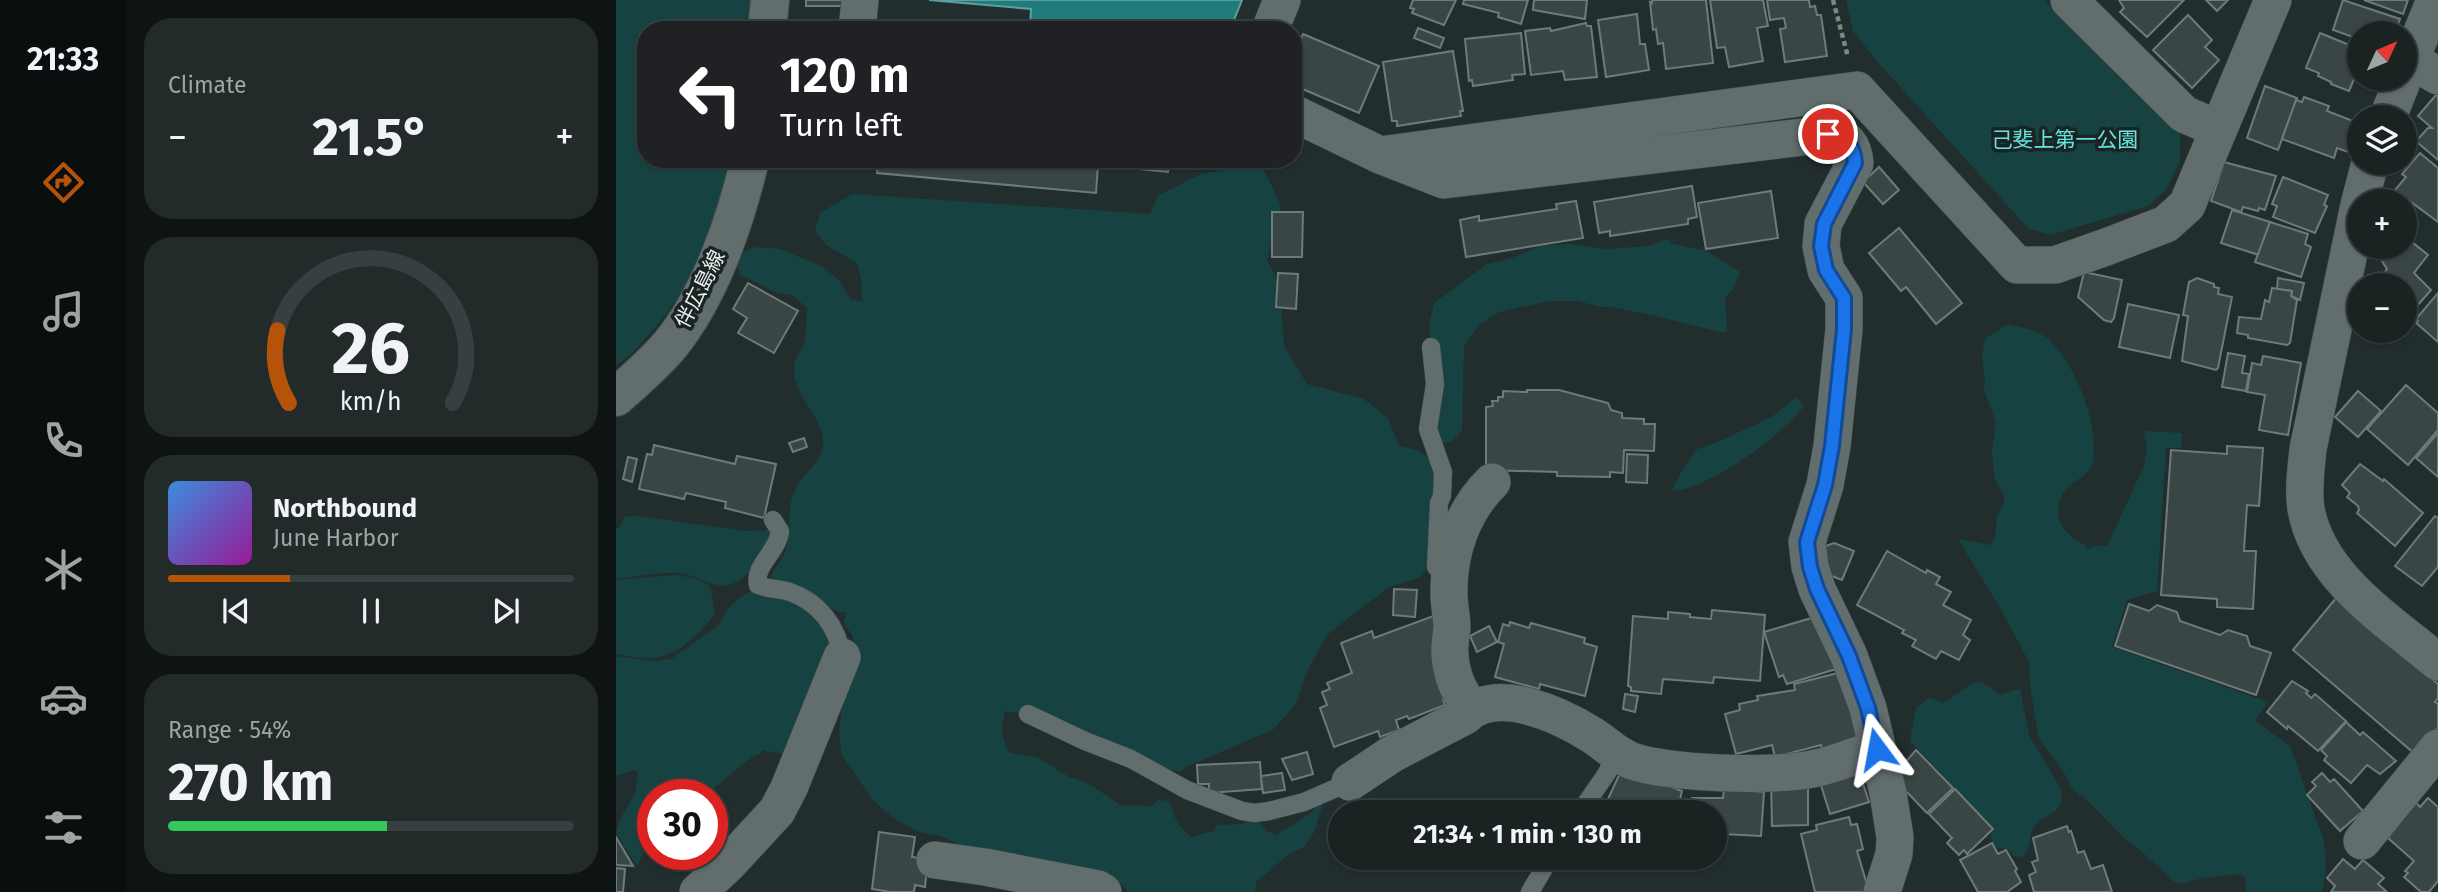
<!DOCTYPE html>
<html lang="en">
<head>
<meta charset="utf-8">
<style>
  body { margin:0; font-family:"Fira Sans","Noto Sans JP",sans-serif; background:#232a2a; color:#f1f3f6; height:100vh; display:flex; flex-direction:column; font-size:26px; white-space:nowrap }
  * { box-sizing:border-box; margin:0 }
  p { font-size:23px; color:#9fa4a5 }
  .icon { flex:none; width:38px; height:38px; fill:none; stroke:currentColor; stroke-width:2; stroke-linecap:round; stroke-linejoin:round }
  .map { position:relative; flex:1; overflow:hidden }
  .details { display:flex; flex-direction:column; gap:18px; padding:18px; background:#0e1313; width:490px }
  .details>* { flex:none }
  .banner { position:absolute; left:21px; top:21px; width:665px; height:147px; border-radius:28px; box-shadow:0 2px 5px #0004,0 0 0 2px #383f40; background:#202124; color:#fff; overflow:hidden }
  .needle { width:46px; rotate:46deg }
  .buttons { position:absolute; left:1731px; top:21px; display:grid; gap:14px }
  .buttons a { display:grid; place-items:center; width:70px; height:70px; border-radius:50%; background:#1a2222; box-shadow:0 2px 5px #0004,0 0 0 2px #383f40; font-size:35px }
  .speed { position:absolute; left:21px; top:779px; display:flex; gap:14px; font-size:35px; font-weight:700; text-align:center }
  .speed>* { display:grid; place-content:center; width:91px; height:91px; border-radius:50%; background:#1a2222; box-shadow:0 2px 5px #0004,0 0 0 2px #383f40; line-height:1 }
  .speed .limit { border:10px solid #d22; background:#fff; color:#111 }
  .pin { position:absolute; display:grid; place-items:center; width:60px; height:60px; color:#fff; margin:-30px; border:4px solid #fff; border-radius:50%; box-shadow:0 2px 7px #0007 }
  .me { position:absolute; width:77px; margin:-38px; rotate:347deg; stroke-linejoin:round; filter:drop-shadow(0 0 5px #0008) }
  .turn { display:flex; align-items:center; gap:24px; height:147px; padding:0 28px; font-size:32px }
  .turn .icon { width:91px; height:91px; stroke-width:2.5 }
  .turn b { display:block; font-size:49px; line-height:60px }
  .big { font-size:52px; font-weight:700; line-height:1.1 }
  .details .widget { flex:1; display:flex; flex-direction:column; justify-content:center; gap:10px; min-width:0; padding:0 24px; border-radius:28px; background:#232a2a }
  .details .dial { align-items:center; gap:0 }
  .dial svg { height:182px; overflow:visible; fill:none; stroke:#383f40; stroke-width:7; stroke-linecap:round; text-anchor:middle }
  .dial text { fill:#f1f3f6; stroke:none }
  .song { display:flex; align-items:center; gap:21px }
  .cover { width:84px; height:84px; border-radius:10px; background:linear-gradient(135deg,hsl(210 70% 55%),hsl(300 70% 35%)) }
  .played { height:7px; border-radius:4px; background:linear-gradient(90deg,#b45309 30%,#383f40 30%) }
  .keys { display:flex; justify-content:space-around; direction:ltr }
  .heat { display:flex; justify-content:space-between; align-items:center; font-size:38px; direction:ltr }
  .charge { height:10px; border-radius:5px; background:linear-gradient(90deg,#34c759 54%,#383f40 0) }
  .trip { position:absolute; left:712px; top:800px; width:399px; height:70px; border-radius:35px; background:#1a2222; box-shadow:0 2px 5px #0004,0 0 0 2px #383f40; font-weight:700; line-height:70px; text-align:center }
  main { display:flex; flex:1; min-height:0 }
  .menu { display:flex; flex-direction:column; width:126px; justify-content:space-around; align-items:center; background:#0a0e0e; color:#9fa4a5 }
  .menu .icon { width:49px; height:49px }
  .menu .current { color:#b45309 }
  .menu b { font-size:32px; color:#f1f3f6 }
  .map>svg:first-child { display:block }
  .green { fill:#164342 }
  .water { fill:#207c7b; stroke:#5d9f9e; stroke-width:2 }
  .building { fill:#3a4645; stroke:#6e7b7b; stroke-width:2 }
  .lines { fill:none; stroke-linecap:round; stroke-linejoin:round }
  .lane-casing { stroke:#414b4a; stroke-width:19 }
  .street-casing { stroke:#414b4a; stroke-width:38 }
  .secondary-casing { stroke:#414b4a; stroke-width:40 }
  .path { stroke:#7e8887; stroke-width:4.5; stroke-dasharray:5 3.5; stroke-linecap:butt }
  .lane { stroke:#616e6d; stroke-width:18 }
  .street { stroke:#616e6d; stroke-width:37 }
  .secondary { stroke:#616e6d; stroke-width:38 }
  .route-casing { stroke:#114b97; stroke-width:18 }
  .route { stroke:#1a73e8; stroke-width:12 }
  .labels { text-anchor:middle; dominant-baseline:central; stroke-width:7; stroke-linejoin:round; paint-order:stroke }
  .park-label { font-size:21px; fill:#63e3e0; stroke:#192423 }
  .street-label { font-size:21px; fill:#eaf1f1; stroke:#192423 }
</style>
</head>
<body>
<main>
<nav class="menu">
<b>21:33</b>
<svg class="icon current" aria-label="directions" viewBox="0 0 24 24"><path d="M12 3l9 9-9 9-9-9zM9 14v-3h6M13 9l2 2-2 2"/></svg>
<svg class="icon" aria-label="music" viewBox="0 0 24 24"><path d="M9 18V5l10-2v13"/><circle cx="6" cy="18" r="3"/><circle cx="16" cy="16" r="3"/></svg>
<svg class="icon" aria-label="phone" viewBox="0 0 24 24"><path d="M5 4h4l2 5-3 2q2 4 5 5l2-3 5 2v4C11 20 4 13 5 4z"/></svg>
<svg class="icon" aria-label="climate" viewBox="0 0 24 24"><path d="M12 3v18M4 7l16 10M4 17L20 7"/></svg>
<svg class="icon" aria-label="car" viewBox="0 0 24 24"><path d="M5 17H2v-5l4-1 3-4h7l3 4 3 1v5h-3M9 17h6M6 11h13"/><circle cx="7" cy="17" r="2"/><circle cx="17" cy="17" r="2"/></svg>
<svg class="icon" aria-label="filters" viewBox="0 0 24 24"><path d="M4 7h16M4 17h16"/><circle cx="9" cy="7" r="2"/><circle cx="15" cy="17" r="2"/></svg>
</nav>
<section class="details">
<div class="widget"><p>Climate</p>
<div class="heat"><a>−</a><b class="big">21.5°</b><a>+</a></div>
</div>
<div class="widget dial"><svg viewBox="0 0 100 80">
<path d="M14 69A42 42 0 1 1 86 69"/>
<path d="M14 69A42 42 0 0 1 9 37" stroke="#b45309"/>
<text x="50" y="56" font-size="32" font-weight="700">26</text>
<text x="50" y="72" font-size="11">km/h</text>
</svg></div>
<div class="widget">
<div class="song"><i class="cover"></i><div><b>Northbound</b><p>June Harbor</p></div></div>
<div class="played"></div>
<div class="keys"><svg class="icon" aria-label="previous" viewBox="0 0 24 24"><path d="M18 5L8 12l10 7zM5 5v14"/></svg><svg class="icon" aria-label="pause" viewBox="0 0 24 24"><path d="M8 5v14M16 5v14"/></svg><svg class="icon" aria-label="next" viewBox="0 0 24 24"><path d="M6 5l10 7-10 7zM19 5v14"/></svg></div>
</div>
<div class="widget"><p>Range · 54%</p><b class="big">270 km</b><div class="charge"></div></div>
</section>
<div class="map">
<svg width="1822" height="892" viewBox="0 0 1822 892">
  <rect width="100%" height="100%" fill="#222e2d"/>
  <!-- green -->
  <g class="green">
    <polygon points="0,0 145,0 144,30 30,30 30,159 122,159 74,279 48,317 17,352 0,366"/>
    <polygon points="1230,0 1428,0 1564,134 1564,161 1550,190 1532,206 1434,235 1412,228 1258,58 1237,31"/>
    <path d="M630 166 648 170 665 206 651 260 659 275 665 304 668 346 691 384 748 399 772 418 783 446 802 450 817 462 822 480 814 564 805 577 773 587 712 634 692 669 680 704 658 729 570 767 564 772 541 767 404 713 389 711C386 725 384 740 394 753L421 757 453 777 472 783 504 805 535 806 543 800 553 801C560 818 559 825 576 837L597 831 602 825 627 824 632 820 642 821 651 831 661 835 696 812 702 804 707 803 698 832 689 846 672 855 640 882 639 892H512L506 884 488 873 350 848 325 836 303 832 279 819 258 801 226 756 223 733 227 700 239 664 237 637 228 623 230 611 223 613 206 602 155 582C154 569 167 562 170 549 175 529 170 509 179 490 186 475 205 463 207 445 210 417 176 398 178 366 178 359 185 352 187 346 191 335 190 320 191 308L176 295 158 292 125 275 121 268 126 252 140 247 164 249 207 267 223 280 235 300 246 301 245 278 241 263 210 245 199 231 204 213 236 194 534 214 542 196 585 174Z"/>
    <polygon points="1051,239 1057,244 1091,251 1124,272 1118,288 1109,298 1111,331 1107,333 1040,316 996,307 984,307 962,301 933,301 883,312 863,325 848,346 846,431 836,441 821,445 813,325 818,303 871,264 893,259 925,246 953,244 990,249 1033,246"/>
    <path d="M1392 324C1405 327 1421 330 1432 339 1460 364 1482 422 1477 461 1475 474 1461 479 1452 487 1440 497 1439 519 1449 530 1456 538 1460 542 1470 545L1471 551 1477 546H1491L1528 466 1531 448 1527 431 1566 433 1565 448H1550L1541 591 1511 600 1496 647 1652 702 1639 721 1674 746 1708 841 1710 871 1706 892H1630L1629 877 1624 874 1586 878 1565 884 1557 881 1523 849 1511 841 1467 796 1463 795 1456 788 1447 771 1423 739 1414 685 1413 662 1387 613 1342 539 1374 545 1379 538 1381 517 1388 503V496L1379 479 1377 462 1376 451 1380 423 1368 390 1369 378 1366 358 1369 339Z"/>
    <path d="M1180 397 1188 406C1165 436 1093 489 1056 491L1064 474 1081 449 1097 444 1156 417Z"/>
    <path d="M23 516 129 531 153 530 160 535C149 553 126 591 102 585 86 582 79 574 60 573 40 572 20 577 0 579V530L6 524 8 517Z"/>
    <path d="M60 575 82 579 94 586 99 614C84 633 63 655 38 658 27 659 12 656 0 654V580Z"/>
    <path d="M138 590 169 594 202 612 218 635 176 756 147 750 144 754 137 756 90 794H37V840L27 852 22 865H20L0 833 3 821 19 794 22 773 19 770 0 776V656L37 661 55 659 103 625C110 608 122 597 138 590Z"/>
    <path d="M1360 682H1366L1383 695 1404 689 1413 735 1446 791C1447 816 1431 811 1419 825 1412 834 1415 848 1407 857L1398 856 1392 849C1384 850 1376 846 1375 837L1378 829 1294 741 1300 708 1314 697 1326 703C1339 698 1347 687 1360 682Z"/>
  </g>
  <!-- water -->
  <polygon class="water" points="313,0 626,0 614,30 414,30 415,9"/>
  <!-- building -->
  <g class="building">
    <polygon points="190,0 228,0 227,6 190,6"/>
    <polygon points="797,0 840,0 828,25 796,13 798,9 794,8"/>
    <polygon points="848,0 912,0 905,24 882,17 883,13 847,4"/>
    <polygon points="918,0 971,0 969,19 917,10"/>
    <polygon points="1036,0 1090,0 1097,63 1050,69 1047,43 1042,44 1040,29 1037,30 1034,2 1036,3"/>
    <polygon points="1094,0 1147,0 1152,26 1141,28 1147,61 1113,67 1109,47 1101,48"/>
    <polygon points="1151,0 1193,0 1194,7 1199,6 1201,15 1205,15 1211,56 1169,62 1164,29 1170,28 1168,18 1154,20"/>
    <polygon points="1503,0 1568,0 1531,37 1504,12 1508,8"/>
    <polygon points="1590,0 1612,0 1601,11"/>
    <polygon points="1727,0 1784,19 1779,33 1743,33 1743,39 1717,30"/>
    <polygon points="1748,0 1792,0 1787,14"/>
    <polygon points="1021,14 1024,44 1029,44 1033,70 990,77 982,20"/>
    <polygon points="1572,15 1596,40 1589,47 1603,60 1576,88 1537,50"/>
    <polygon points="970,23 971,26 975,26 981,77 949,80 947,71 915,75 909,31 934,28 935,31"/>
    <polygon points="802,28 828,38 824,48 798,38"/>
    <polygon points="905,33 909,74 896,75 897,80 857,86 856,80 853,81 849,39"/>
    <polygon points="1704,33 1743,49 1743,67 1733,91 1715,84 1715,82 1702,76 1703,73 1690,68"/>
    <polygon points="687,34 763,66 743,113 677,85 677,59"/>
    <polygon points="837,51 847,111 844,111 845,116 781,126 781,121 776,121 767,62"/>
    <polygon points="1649,86 1681,98 1662,150 1631,138"/>
    <polygon points="1820,95 1822,97 1822,160 1802,143 1801,140 1812,128 1816,128 1802,116"/>
    <polygon points="1688,97 1713,106 1711,111 1737,121 1736,123 1743,126 1743,139 1738,154 1721,148 1718,158 1666,139 1680,100 1686,102"/>
    <polygon points="1804,153 1822,168 1822,222 1779,190 1790,177 1786,174"/>
    <polygon points="263,159 553,159 552,172 482,165 480,193 261,173"/>
    <polygon points="1608,162 1660,176 1649,210 1643,208 1642,211 1627,207 1625,212 1595,201"/>
    <polygon points="1263,167 1283,190 1267,204 1247,182"/>
    <polygon points="1667,177 1712,195 1708,205 1711,206 1699,233 1657,217 1661,206 1656,204"/>
    <polygon points="1076,186 1081,217 1072,219 1072,224 994,236 994,231 983,233 978,202"/>
    <polygon points="1155,191 1162,238 1090,249 1082,203"/>
    <polygon points="960,201 967,238 850,257 844,220 863,216 863,221 941,209 940,204"/>
    <polygon points="1616,210 1654,222 1643,255 1605,243"/>
    <polygon points="656,212 687,212 686,257 656,257"/>
    <polygon points="1654,222 1692,234 1689,244 1695,247 1685,277 1639,262"/>
    <polygon points="1283,228 1346,303 1320,324 1290,287 1285,291 1253,253"/>
    <polygon points="1791,238 1812,255 1798,273 1815,290 1788,321 1788,285 1765,285 1761,282 1771,269 1766,261 1779,247 1788,247"/>
    <polygon points="1468,272 1506,280 1498,318 1495,322 1488,320 1462,297"/>
    <polygon points="662,273 682,274 680,309 660,307"/>
    <polygon points="1581,278 1598,284 1598,287 1603,288 1602,294 1616,297 1602,368 1600,370 1566,361 1572,316 1567,315 1573,282"/>
    <polygon points="1662,278 1688,283 1684,300 1675,296 1676,291 1661,289"/>
    <polygon points="132,283 182,311 158,353 122,333 131,318 117,309"/>
    <polygon points="1656,288 1676,291 1675,296 1681,300 1674,343 1671,345 1632,338 1632,335 1621,333 1623,317 1645,319 1649,300 1653,302"/>
    <polygon points="1822,293 1822,342 1800,323 1802,321 1800,319"/>
    <polygon points="1512,304 1563,315 1554,358 1503,347"/>
    <polygon points="1612,353 1629,356 1626,373 1633,374 1630,391 1606,387"/>
    <polygon points="1647,356 1685,363 1672,435 1643,430 1649,395 1631,392 1636,363 1645,365"/>
    <polygon points="1790,385 1822,413 1822,430 1792,465 1751,429"/>
    <polygon points="911,390 943,390 992,403 995,410 1006,413 1006,418 1028,419 1028,424 1039,424 1038,451 1008,450 1007,473 994,472 994,477 941,476 941,472 870,470 870,407 877,406 876,401 882,401 882,397 887,397 887,391 911,392"/>
    <polygon points="1742,391 1765,411 1742,437 1719,417"/>
    <polygon points="1822,433 1822,477 1800,458"/>
    <polygon points="188,438 191,447 177,452 173,443"/>
    <polygon points="38,445 119,464 121,456 160,464 148,518 109,508 110,502 70,493 68,499 23,489 31,454 36,455"/>
    <polygon points="1611,446 1647,448 1643,506 1631,505 1628,551 1640,551 1637,609 1601,607 1601,599 1545,595 1555,450 1611,454"/>
    <polygon points="1011,454 1032,455 1031,483 1010,482"/>
    <polygon points="12,457 21,459 16,482 7,479"/>
    <polygon points="1744,464 1767,481 1768,479 1807,513 1779,546 1741,513 1743,510 1742,506 1731,497 1734,493 1726,485"/>
    <polygon points="1819,516 1822,518 1822,567 1806,586 1779,566"/>
    <polygon points="1218,543 1238,551 1226,580 1203,571 1207,547"/>
    <polygon points="1271,551 1310,573 1311,570 1324,577 1320,584 1335,592 1327,605 1355,620 1347,635 1354,640 1343,660 1325,651 1320,659 1296,646 1300,640 1286,633 1288,630 1241,605"/>
    <polygon points="778,589 801,590 799,617 777,615"/>
    <polygon points="1721,597 1822,684 1822,698 1819,702 1822,704 1822,728 1799,754 1677,650"/>
    <polygon points="1513,604 1533,611 1541,605 1561,612 1564,621 1604,635 1612,630 1631,636 1634,646 1655,653 1640,695 1499,646"/>
    <polygon points="1096,610 1149,615 1144,681 1098,677 1097,683 1047,679 1045,694 1015,691 1015,687 1012,686 1017,616 1052,619 1052,612 1074,614 1074,617 1095,619"/>
    <polygon points="820,615 834,698 827,700 829,705 793,719 791,716 780,720 783,730 764,737 762,731 718,747 704,708 711,705 706,692 714,689 711,683 736,673 725,643 756,631 758,638"/>
    <polygon points="1202,616 1220,669 1171,684 1167,675 1163,677 1148,632"/>
    <polygon points="894,622 913,628 915,623 969,638 968,643 981,647 969,696 924,684 923,689 879,677 888,644 882,642 887,624 893,626"/>
    <polygon points="873,626 881,642 861,652 854,636"/>
    <polygon points="1226,672 1247,740 1206,750 1205,745 1159,757 1156,745 1120,754 1109,714 1124,710 1123,704 1142,700 1141,696 1179,690 1178,684"/>
    <polygon points="1676,681 1692,691 1690,693 1695,698 1699,694 1730,721 1702,751 1672,726 1671,729 1651,712"/>
    <polygon points="1009,694 1022,696 1019,712 1007,709"/>
    <polygon points="1730,722 1744,735 1747,732 1780,761 1764,774 1751,765 1735,783 1708,760 1711,756 1705,750"/>
    <polygon points="1300,750 1337,788 1311,813 1284,785 1279,774"/>
    <polygon points="691,752 697,774 676,780 666,759"/>
    <polygon points="644,762 646,789 593,793 593,784 582,784 581,765"/>
    <polygon points="1241,765 1253,802 1214,814 1203,779"/>
    <polygon points="666,773 669,790 647,793 645,776"/>
    <polygon points="1004,773 1020,774 1066,791 1061,812 986,812"/>
    <polygon points="1706,773 1714,782 1718,779 1747,811 1724,831 1691,795 1700,786 1696,782"/>
    <polygon points="1155,781 1192,781 1192,825 1156,826"/>
    <polygon points="1108,789 1148,792 1145,836 1106,834 1105,845 1099,845 1099,812 1075,812 1076,798 1107,798"/>
    <polygon points="1339,789 1377,829 1351,854 1348,850 1343,855 1331,843 1336,838 1313,814"/>
    <polygon points="1812,798 1822,807 1822,881 1813,892 1805,892 1788,877 1792,873 1789,871 1798,861 1772,838 1798,800 1804,807"/>
    <polygon points="1233,817 1235,825 1241,824 1247,849 1241,851 1252,888 1251,892 1199,892 1185,834 1201,830 1200,825"/>
    <polygon points="1451,826 1453,832 1455,831 1462,853 1468,851 1475,869 1487,865 1496,892 1418,892 1413,875 1420,872 1416,862 1422,860 1417,838"/>
    <polygon points="263,832 299,837 296,857 312,859 309,887 299,885 298,892 274,892 256,889"/>
    <polygon points="0,837 17,866 0,865"/>
    <polygon points="1376,843 1382,854 1390,850 1401,869 1399,871 1405,882 1391,892 1362,892 1344,860"/>
    <polygon points="1727,859 1739,869 1747,860 1768,878 1762,884 1771,892 1715,892 1719,886 1711,878"/>
    <polygon points="0,868 9,869 7,892 0,892"/>
  </g>
  <g class="lines">
    <defs>
      <g id="lane">
        <polyline points="815,347 819,384 812,429 827,472 826,496 823,503 820,567"/>
        <path d="M157 520 164 531C162 552 137 566 142 585 152 589 164 589 174 592 203 602 222 627 226 657"/>
        <polyline points="412,714 469,741 515,759 571,790 626,811 639,813 653,811 688,802 734,782"/>
        <polyline points="964,812 991,773 1000,753"/>
        <polyline points="914,892 934,858"/>
      </g>
      <g id="street">
        <polyline points="1453,0 1568,114 1602,129"/>
        <polyline points="241,30 244,0"/>
        <polyline points="654,30 666,0"/>
        <polyline points="1795,60 1822,76"/>
        <polyline points="1788,76 1819,0"/>
        <polyline points="677,113 764,155 1241,90 1401,265 1439,265 1490,247 1550,224 1571,205 1657,0"/>
        <polyline points="1772,117 1787,79"/>
        <path d="M764 155 828 180 1212 134C1229 133 1238 147 1239 163L1207 224 1205 246 1210 270 1228 298V329L1216 446 1209 485 1191 542 1194 567 1201 589 1233 656 1252 708 1272 793 1279 837 1278 854 1266 892"/>
        <polyline points="1744,201 1754,163"/>
        <path d="M1743 205 1692 449C1690 469 1687 489 1690 509 1702 577 1773 621 1822 662"/>
        <path d="M857 708C843 696 835 673 834 655 833 646 835 637 836 628 836 617 833 606 833 595 832 554 846 511 876 482"/>
        <path d="M734 782 776 754 849 716C881 685 944 715 976 735 990 744 1000 755 1016 761 1055 774 1155 777 1196 769 1219 765 1239 755 1261 749"/>
        <polyline points="1746,841 1822,748"/>
        <polyline points="319,860 369,867 482,889 487,892"/>
        <polyline points="82,892 112,864 161,811 173,788 226,657"/>
      </g>
      <g id="secondary">
        <polyline points="151,30 154,0"/>
        <path d="M0 397C18 381 38 364 54 345 94 296 120 220 134 159"/>
      </g>
    </defs>
    <!-- lane casing -->
    <use href="#lane" class="lane-casing"/>
    <!-- street casing -->
    <use href="#street" class="street-casing"/>
    <!-- secondary casing -->
    <use href="#secondary" class="secondary-casing"/>
    <!-- path -->
    <polyline class="path" points="1217,0 1232,57"/>
    <!-- lane -->
    <use href="#lane" class="lane"/>
    <!-- street -->
    <use href="#street" class="street"/>
    <!-- secondary -->
    <use href="#secondary" class="secondary"/>
  </g>
  <g class="lines">
    <defs>
      <path id="route" d="M1212 134C1229 133 1238 147 1239 163L1208 224 1205 246 1210 270 1228 298V329L1216 446 1209 485 1191 542 1194 567 1201 589 1233 656 1252 708 1261 749"/>
    </defs>
    <!-- route casing -->
    <use href="#route" class="route-casing"/>
    <!-- route -->
    <use href="#route" class="route"/>
  </g>
  <g class="labels">
    <!-- park labels -->
    <g class="park-label">
      <text x="1449" y="140">己斐上第一公園</text>
    </g>
    <!-- street labels -->
    <g class="street-label">
      <text transform="translate(84 289) rotate(-63)">伴広島線</text>
    </g>
  </g>
</svg>
<div class="buttons">
<a><svg class="needle" viewBox="-14 -14 28 28"><path d="M0-13l5 13h-10z" fill="#e53935"/><path d="M0 13l5-13h-10z" fill="#9fa4a5"/></svg></a>
<a><svg class="icon" aria-label="layers" viewBox="0 0 24 24"><path d="M12 4l9 5-9 5-9-5zM3 14l9 5 9-5"/></svg></a>
<a>+</a>
<a>−</a>
</div>
<div class="speed"><div class="limit">30</div></div>
<div class="pin" style="left:1212px;top:134px;background:#d93025"><svg class="icon" aria-label="arrive" viewBox="0 0 24 24"><path d="M6 21V4h12l-3 4 3 4H6"/></svg></div>
<svg class="me" style="left:1261px;top:749px" viewBox="-20 -20 40 40"><path d="M0-17L14 15 0 8-14 15z" fill="#1a73e8" stroke="#fff" stroke-width="4"/></svg>
<div class="trip">21:34 · 1 min · 130 m</div>
<div class="banner">
<div class="turn"><svg class="icon" aria-label="left" viewBox="0 0 24 24"><path d="M17 20v-9H6M10 6l-5 5 5 5"/></svg><div><b>120 m</b>Turn left</div></div>
</div>
</div>
</main>
</body>
</html>
